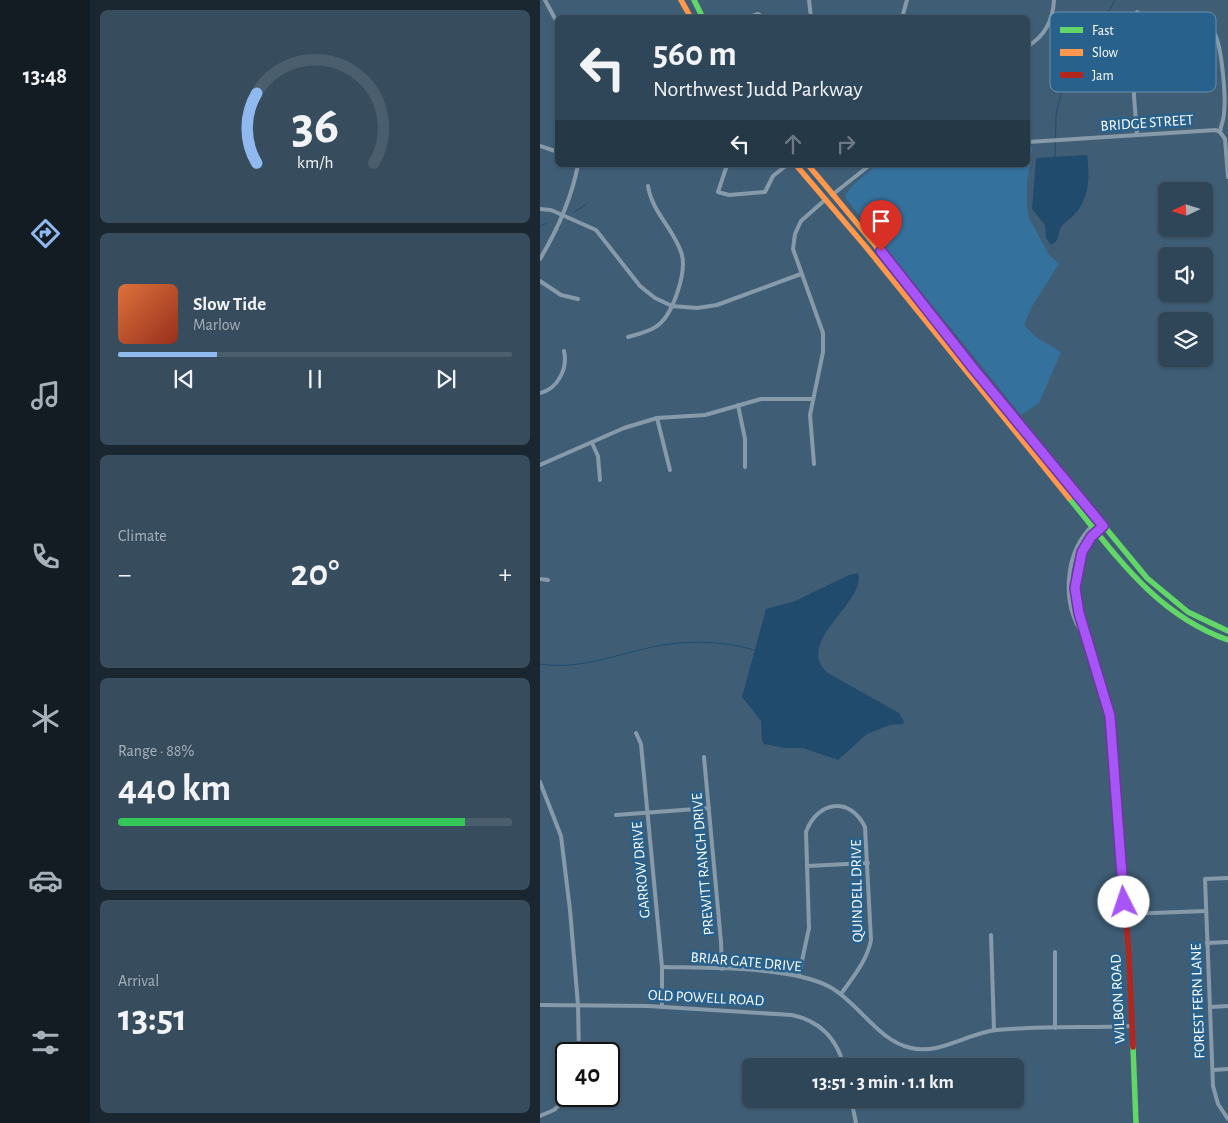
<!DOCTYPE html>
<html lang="en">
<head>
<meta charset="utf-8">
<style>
  body { margin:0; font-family:"Alegreya Sans",sans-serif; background:#374d5e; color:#f1f3f6; height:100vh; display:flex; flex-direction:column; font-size:19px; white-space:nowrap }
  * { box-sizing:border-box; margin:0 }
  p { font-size:16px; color:#a7b1ba }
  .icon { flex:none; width:28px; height:28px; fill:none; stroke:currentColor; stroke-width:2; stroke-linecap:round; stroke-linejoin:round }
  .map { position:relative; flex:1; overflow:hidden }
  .drawer { display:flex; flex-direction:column; gap:10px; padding:10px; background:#1a2630; width:450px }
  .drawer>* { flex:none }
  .top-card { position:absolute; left:15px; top:15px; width:475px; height:152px; border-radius:8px; box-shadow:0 1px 4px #0004,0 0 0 1px #4a5e6e; background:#2f4658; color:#f1f3f6; overflow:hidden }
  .needle { width:32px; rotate:266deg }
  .controls { position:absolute; left:618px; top:182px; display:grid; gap:10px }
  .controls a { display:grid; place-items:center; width:55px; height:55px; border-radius:8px; background:#2f4658; box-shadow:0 1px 4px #0004,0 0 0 1px #4a5e6e; font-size:25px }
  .speed { position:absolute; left:15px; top:1042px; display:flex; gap:10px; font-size:25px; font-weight:700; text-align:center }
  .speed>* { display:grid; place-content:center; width:65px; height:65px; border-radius:50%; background:#2f4658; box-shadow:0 1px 4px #0004,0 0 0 1px #4a5e6e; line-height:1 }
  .speed .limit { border:2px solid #111; border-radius:8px; background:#fff; color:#111 }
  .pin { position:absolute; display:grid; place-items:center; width:42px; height:42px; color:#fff; margin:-51px -21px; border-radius:50% 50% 50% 0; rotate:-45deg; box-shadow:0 0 5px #0007 }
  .pin .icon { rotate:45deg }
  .me { position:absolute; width:55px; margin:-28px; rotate:356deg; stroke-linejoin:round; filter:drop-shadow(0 0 4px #0008) }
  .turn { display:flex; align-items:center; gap:18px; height:105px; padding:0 15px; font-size:22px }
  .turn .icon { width:65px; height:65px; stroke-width:2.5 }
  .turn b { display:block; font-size:35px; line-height:42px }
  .lanes { display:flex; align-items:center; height:48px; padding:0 15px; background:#0003; justify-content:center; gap:25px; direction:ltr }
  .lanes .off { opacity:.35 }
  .big { font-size:38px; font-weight:600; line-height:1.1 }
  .drawer .widget { flex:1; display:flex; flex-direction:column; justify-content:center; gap:8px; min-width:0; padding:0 18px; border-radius:8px; background:#374d5e }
  .drawer .dial { align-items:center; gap:0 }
  .dial svg { height:130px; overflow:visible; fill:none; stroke:#4a5e6e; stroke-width:7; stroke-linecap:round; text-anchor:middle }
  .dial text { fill:#f1f3f6; stroke:none }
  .song { display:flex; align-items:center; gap:15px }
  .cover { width:60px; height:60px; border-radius:8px; background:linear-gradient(135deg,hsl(20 70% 55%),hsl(10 70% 35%)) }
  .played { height:5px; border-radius:2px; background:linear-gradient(90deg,#90b9f0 25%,#4a5e6e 25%) }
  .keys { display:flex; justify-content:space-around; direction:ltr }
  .heat { display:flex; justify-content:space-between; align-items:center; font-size:28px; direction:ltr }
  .charge { height:8px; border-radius:4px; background:linear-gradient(90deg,#34c759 88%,#4a5e6e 0) }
  .trip { position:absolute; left:202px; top:1058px; width:282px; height:50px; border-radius:8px; background:#2f4658; box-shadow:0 1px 4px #0004,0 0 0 1px #4a5e6e; font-weight:600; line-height:50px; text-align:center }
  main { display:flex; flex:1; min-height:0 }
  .tab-bar { display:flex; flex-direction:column; width:90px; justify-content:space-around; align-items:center; background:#131c23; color:#a7b1ba }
  .tab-bar .icon { width:35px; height:35px }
  .tab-bar .current { color:#90b9f0 }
  .tab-bar b { font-size:22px; color:#f1f3f6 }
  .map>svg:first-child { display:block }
  .green { fill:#35719d }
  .water { fill:#204b6d }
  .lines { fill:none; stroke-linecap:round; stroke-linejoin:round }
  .stream { stroke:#204b6d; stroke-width:1 }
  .street { stroke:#869aa9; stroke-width:4 }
  .fast { stroke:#63d668; stroke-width:5.5 }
  .slow { stroke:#ff974d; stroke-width:5.5 }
  .jam { stroke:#b3261e; stroke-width:5.5 }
  .route-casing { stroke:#6d37a1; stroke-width:12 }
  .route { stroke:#a855f7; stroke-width:9 }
  .labels { text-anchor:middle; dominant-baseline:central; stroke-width:5; stroke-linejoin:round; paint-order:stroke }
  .street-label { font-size:15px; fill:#fff; stroke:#28618c }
  .key { fill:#28618c; stroke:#6890ae; stroke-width:1 }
  .key-label { font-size:14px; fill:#fff }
</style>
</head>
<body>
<main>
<nav class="tab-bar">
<b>13:48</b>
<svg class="icon current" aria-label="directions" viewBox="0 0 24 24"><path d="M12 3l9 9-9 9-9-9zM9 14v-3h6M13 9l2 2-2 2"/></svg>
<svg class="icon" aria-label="music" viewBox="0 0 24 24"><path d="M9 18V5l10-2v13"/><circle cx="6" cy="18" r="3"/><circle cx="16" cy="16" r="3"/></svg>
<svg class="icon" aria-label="phone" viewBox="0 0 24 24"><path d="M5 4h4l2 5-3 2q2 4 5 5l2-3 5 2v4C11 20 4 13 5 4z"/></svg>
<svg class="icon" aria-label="climate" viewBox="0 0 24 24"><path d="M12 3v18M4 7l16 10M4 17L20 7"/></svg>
<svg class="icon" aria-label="car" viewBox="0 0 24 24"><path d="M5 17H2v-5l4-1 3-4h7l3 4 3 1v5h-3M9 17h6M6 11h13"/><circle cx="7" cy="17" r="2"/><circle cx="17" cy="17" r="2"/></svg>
<svg class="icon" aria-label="filters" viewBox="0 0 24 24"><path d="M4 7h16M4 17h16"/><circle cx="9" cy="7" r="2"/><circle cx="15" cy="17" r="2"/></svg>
</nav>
<section class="drawer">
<div class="widget dial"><svg viewBox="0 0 100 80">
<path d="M14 69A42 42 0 1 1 86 69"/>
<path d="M14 69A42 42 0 0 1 14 26" stroke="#90b9f0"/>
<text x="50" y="56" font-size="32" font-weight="700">36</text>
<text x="50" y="72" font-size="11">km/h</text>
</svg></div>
<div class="widget">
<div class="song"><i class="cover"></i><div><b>Slow Tide</b><p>Marlow</p></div></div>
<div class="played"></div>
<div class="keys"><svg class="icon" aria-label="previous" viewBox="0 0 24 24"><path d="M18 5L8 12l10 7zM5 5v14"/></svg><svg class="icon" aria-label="pause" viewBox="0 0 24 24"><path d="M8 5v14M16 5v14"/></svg><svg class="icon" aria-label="next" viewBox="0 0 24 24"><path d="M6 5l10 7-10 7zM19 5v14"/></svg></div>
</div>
<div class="widget"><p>Climate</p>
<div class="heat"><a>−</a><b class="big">20°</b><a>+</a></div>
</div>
<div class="widget"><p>Range · 88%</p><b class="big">440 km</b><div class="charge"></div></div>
<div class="widget"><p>Arrival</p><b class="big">13:51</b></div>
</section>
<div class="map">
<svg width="688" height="1123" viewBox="0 0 688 1123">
  <rect width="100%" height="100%" fill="#3f5e76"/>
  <!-- green -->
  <g class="green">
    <polygon points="493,146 487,182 487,207 489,218 509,255 519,264 492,306 484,325 496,337 521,352 499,403 481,415 306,199 306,194 314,184 337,165 488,165 488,147"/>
    <polygon points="339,255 512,468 510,469 423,365 337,256"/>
  </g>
  <!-- water -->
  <g class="water">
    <path d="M547 155C550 177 550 198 534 215 530 219 525 222 522 226 517 233 520 242 511 245L506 238 505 225 492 209 496 158Z"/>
    <path d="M318 573C327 603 252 642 288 673L359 713 364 721 363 724 350 725 327 734 298 760 263 748H245L224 744 222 740 221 721 202 697 226 609 255 601 309 575Z"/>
  </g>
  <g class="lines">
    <!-- stream -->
    <g class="stream">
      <polyline points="515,157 516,115 525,77 529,69 545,54 575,0"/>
      <polyline points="34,212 47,204"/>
      <polyline points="0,226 7,223"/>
      <path d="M0 664C37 670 72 656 108 648 141 640 182 640 214 650"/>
    </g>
    <!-- street -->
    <g class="street">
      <polyline points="5,0 18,24"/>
      <polyline points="269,0 271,18"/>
      <polyline points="597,12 614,33"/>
      <polyline points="207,18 218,14 224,18"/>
      <polyline points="362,18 367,0"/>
      <path d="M488 46C505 36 513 20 514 0"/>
      <polyline points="559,72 594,73"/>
      <path d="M597 135C596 110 590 82 597 59 605 32 651 4 673 31 682 42 686 98 684 113 684 119 681 125 680 132"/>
      <polyline points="488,142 676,130 680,132 685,139 688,177"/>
      <polyline points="0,146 18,152"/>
      <polyline points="187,165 178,192 189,195 225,192 233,176 247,165"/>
      <polyline points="292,195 330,165"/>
      <polyline points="0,209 11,210 56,230 100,286 115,298 132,306 157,308 177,305 261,274"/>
      <path d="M0 259C18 229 31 200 38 165"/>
      <polyline points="0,281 21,295 38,299"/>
      <path d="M88 337C98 334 109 332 117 326 133 315 148 270 141 252 133 228 112 212 108 186"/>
      <path d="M0 393C18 389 28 368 24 351"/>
      <polyline points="198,405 205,439 205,467"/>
      <polyline points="117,418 130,470"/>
      <polyline points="52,443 58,456 60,480"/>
      <polyline points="274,464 270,415 283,352 283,333 253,249 255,234 261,221 286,199"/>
      <polyline points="0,465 84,428 117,418 165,415 221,399 273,399"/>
      <polyline points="0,579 8,580"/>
      <path d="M544 636C521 604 524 553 553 525"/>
      <polyline points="96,733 101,744 122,967 122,1007"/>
      <polyline points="164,757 181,942 182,969"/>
      <polyline points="0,782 21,836 30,910 38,1005 39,1054"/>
      <polyline points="76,815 169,808"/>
      <polyline points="267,866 328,863"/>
      <polyline points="688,878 665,879 673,1086 678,1104 688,1119"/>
      <polyline points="585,914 666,911"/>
      <polyline points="451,935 454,1030"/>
      <polyline points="667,943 688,942"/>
      <polyline points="515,952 515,1028"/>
      <path d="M122 967C168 968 251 966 290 987 319 1003 338 1041 371 1048 400 1055 428 1033 456 1030 501 1026 547 1028 592 1026"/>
      <path d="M259 975 269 928 266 832C277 802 309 795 325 827L331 940C327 961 313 977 301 994"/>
      <path d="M0 1005 108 1006 252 1015C280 1021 297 1039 304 1066"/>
      <polyline points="670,1007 688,1006"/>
      <polyline points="673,1070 688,1069"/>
      <polyline points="311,1099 316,1123"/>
      <polyline points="0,1116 14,1110 29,1096"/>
    </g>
    <!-- fast -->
    <g class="fast">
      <polyline points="154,0 163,18"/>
      <polyline points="540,497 607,578 648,612 688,631"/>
      <path d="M529 498C576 555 615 614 688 640"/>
      <polyline points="593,1047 596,1123"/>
    </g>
    <!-- slow -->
    <g class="slow">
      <polyline points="141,0 151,18"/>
      <polyline points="256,165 326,247 529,498"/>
      <path d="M268 165C361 274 449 387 540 497"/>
      <path d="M563 526C507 577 554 654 569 714 571 726 571 740 572 752 574 780 577 808 579 836"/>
    </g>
    <!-- jam -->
    <polyline class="jam" points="579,836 589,955 593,1047"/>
  </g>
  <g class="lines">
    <defs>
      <polyline id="route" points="341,251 433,368 563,526 551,537 542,552 535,588 539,613 570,716 584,902"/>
    </defs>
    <!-- route casing -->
    <use href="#route" class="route-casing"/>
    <!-- route -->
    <use href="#route" class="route"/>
  </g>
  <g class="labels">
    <!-- street labels -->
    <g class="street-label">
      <text transform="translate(607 123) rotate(-4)">BRIDGE STREET</text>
      <text transform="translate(163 864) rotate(-95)">PREWITT RANCH DRIVE</text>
      <text transform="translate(101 870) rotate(-95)">GARROW DRIVE</text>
      <text transform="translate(317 891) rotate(-91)">QUINDELL DRIVE</text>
      <text transform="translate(206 962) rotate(5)">BRIAR GATE DRIVE</text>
      <text transform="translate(166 998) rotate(3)">OLD POWELL ROAD</text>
      <text transform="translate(578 999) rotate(-93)">WILBON ROAD</text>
      <text transform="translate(658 1001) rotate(-92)">FOREST FERN LANE</text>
    </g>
  </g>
  <!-- legend -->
  <rect x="510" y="12" width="166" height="80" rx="8" class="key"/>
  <rect x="520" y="27" width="23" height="6" fill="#63d668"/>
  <rect x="520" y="49" width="23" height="7" fill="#ff974d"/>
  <rect x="520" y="72" width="23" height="6" fill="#b3261e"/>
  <g class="key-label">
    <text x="552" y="35">Fast</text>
    <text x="552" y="57">Slow</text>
    <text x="552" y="80">Jam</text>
  </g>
</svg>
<div class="controls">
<a><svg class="needle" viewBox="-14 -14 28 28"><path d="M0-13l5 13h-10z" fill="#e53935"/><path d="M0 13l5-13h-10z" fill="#a7b1ba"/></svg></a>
<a><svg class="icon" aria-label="sound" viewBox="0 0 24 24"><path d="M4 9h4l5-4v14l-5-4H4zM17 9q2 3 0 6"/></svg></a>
<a><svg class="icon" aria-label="layers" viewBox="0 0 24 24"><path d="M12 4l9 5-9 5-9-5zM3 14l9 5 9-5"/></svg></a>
</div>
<div class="speed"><div class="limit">40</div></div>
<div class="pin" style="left:341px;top:251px;background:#d93025"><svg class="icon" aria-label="arrive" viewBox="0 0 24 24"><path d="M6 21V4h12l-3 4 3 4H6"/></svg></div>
<svg class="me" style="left:584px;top:902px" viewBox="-20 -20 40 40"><circle r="19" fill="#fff"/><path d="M0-13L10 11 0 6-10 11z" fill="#a855f7"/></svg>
<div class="trip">13:51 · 3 min · 1.1 km</div>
<div class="top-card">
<div class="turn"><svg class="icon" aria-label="left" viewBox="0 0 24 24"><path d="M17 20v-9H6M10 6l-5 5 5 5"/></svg><div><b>560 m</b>Northwest Judd Parkway</div></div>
<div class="lanes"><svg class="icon" aria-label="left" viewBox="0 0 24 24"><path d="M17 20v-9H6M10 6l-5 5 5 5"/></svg><svg class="icon off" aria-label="ahead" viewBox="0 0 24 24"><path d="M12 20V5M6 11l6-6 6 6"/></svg><svg class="icon off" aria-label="right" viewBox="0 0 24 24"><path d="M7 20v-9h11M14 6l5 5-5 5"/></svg></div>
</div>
</div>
</main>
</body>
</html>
